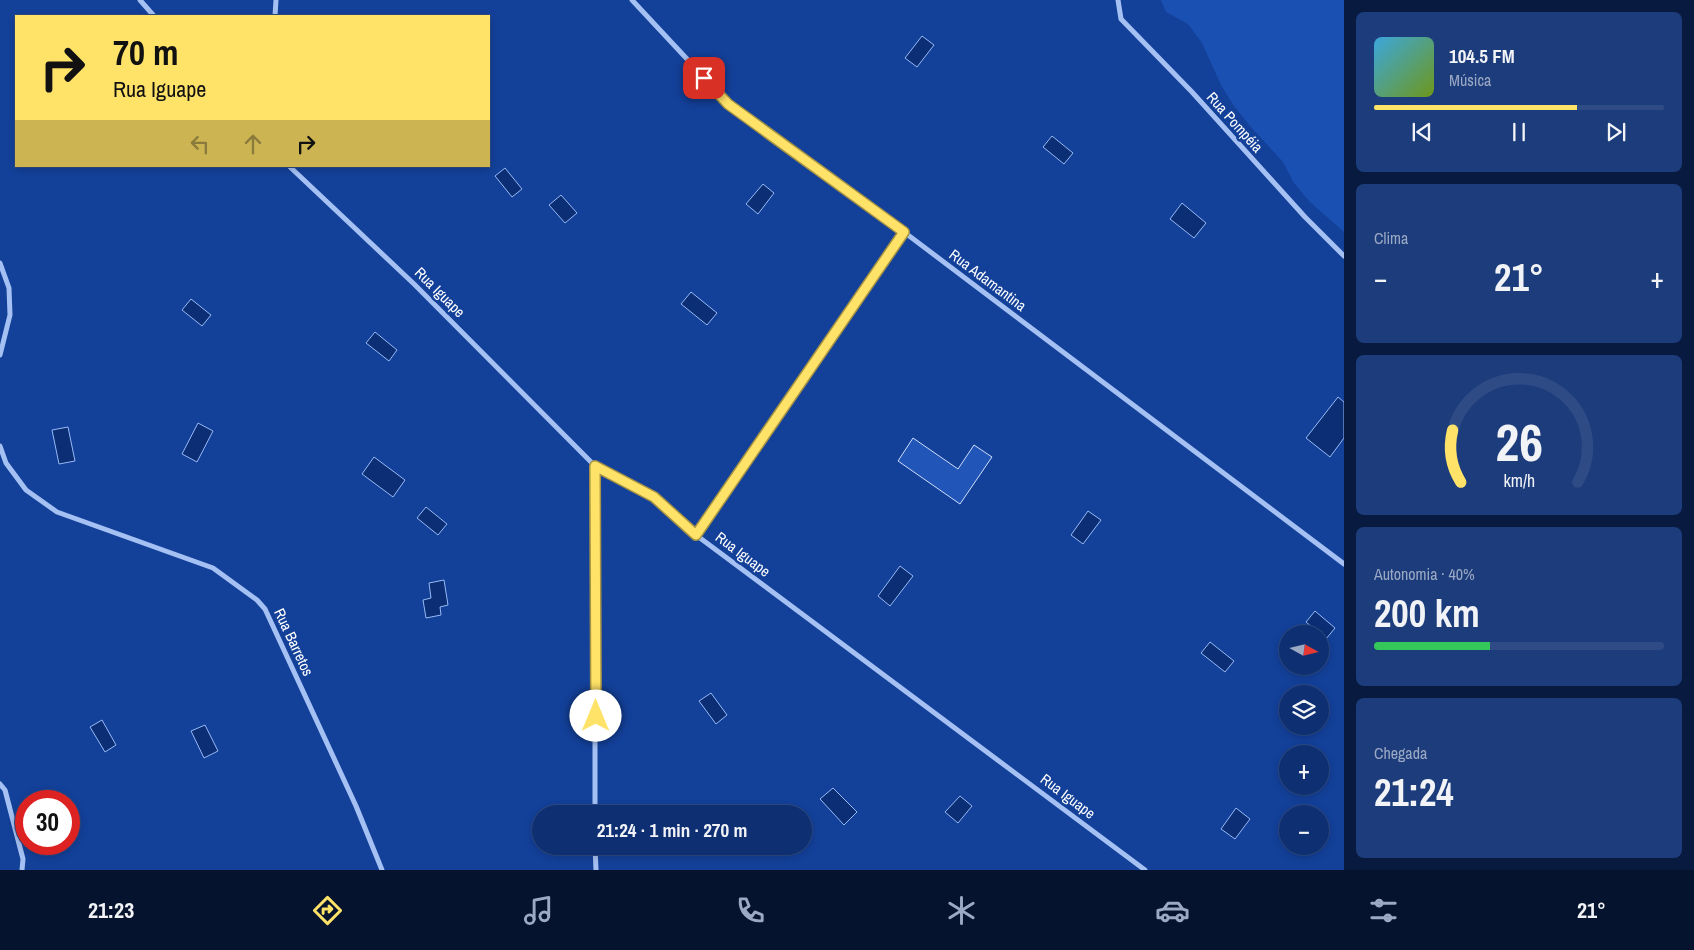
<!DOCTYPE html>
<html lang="pt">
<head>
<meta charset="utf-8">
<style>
  body { margin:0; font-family:"Archivo Narrow",sans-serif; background:#1c3c7b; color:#f1f3f6; height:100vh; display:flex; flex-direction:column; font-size:19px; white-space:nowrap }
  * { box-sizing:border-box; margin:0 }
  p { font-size:16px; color:#9ba9c4 }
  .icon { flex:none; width:28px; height:28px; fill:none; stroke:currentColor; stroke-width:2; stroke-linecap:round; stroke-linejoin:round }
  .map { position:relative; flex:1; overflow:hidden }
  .drawer { display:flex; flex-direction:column; gap:12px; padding:12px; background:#081a3f; width:350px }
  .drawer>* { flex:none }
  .top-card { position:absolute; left:15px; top:15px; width:475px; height:152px; border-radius:0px; box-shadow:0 2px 8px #0003,0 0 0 1px #2e4b85; background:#ffe268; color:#111; overflow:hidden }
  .needle { width:32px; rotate:98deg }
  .controls { position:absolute; left:1279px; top:625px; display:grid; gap:10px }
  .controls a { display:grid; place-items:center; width:50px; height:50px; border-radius:50%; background:#0e3073; box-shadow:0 2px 8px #0003,0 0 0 1px #2e4b85; font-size:25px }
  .speed { position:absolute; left:15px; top:790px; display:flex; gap:10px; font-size:25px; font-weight:700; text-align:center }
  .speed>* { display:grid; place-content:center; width:65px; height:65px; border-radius:50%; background:#0e3073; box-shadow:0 2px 8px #0003,0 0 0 1px #2e4b85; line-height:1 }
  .speed .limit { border:8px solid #d22; background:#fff; color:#111 }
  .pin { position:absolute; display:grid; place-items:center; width:42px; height:42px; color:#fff; margin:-21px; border-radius:10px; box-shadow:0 2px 8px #0006 }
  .me { position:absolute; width:55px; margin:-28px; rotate:0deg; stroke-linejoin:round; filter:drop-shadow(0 0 4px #0008) }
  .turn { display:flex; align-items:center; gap:18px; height:105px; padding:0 15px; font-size:22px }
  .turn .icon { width:65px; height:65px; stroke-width:2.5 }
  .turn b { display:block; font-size:35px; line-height:42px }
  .lanes { display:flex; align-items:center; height:48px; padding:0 15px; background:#0003; justify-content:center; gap:25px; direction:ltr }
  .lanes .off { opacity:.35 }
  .big { font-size:38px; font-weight:700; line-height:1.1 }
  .drawer .widget { flex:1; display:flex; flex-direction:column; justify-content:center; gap:8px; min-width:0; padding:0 18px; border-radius:8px; background:#1c3c7b }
  .drawer .dial { align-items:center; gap:0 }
  .dial svg { height:130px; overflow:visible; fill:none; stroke:#2e4b85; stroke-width:7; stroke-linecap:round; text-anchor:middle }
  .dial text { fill:#f1f3f6; stroke:none }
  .song { display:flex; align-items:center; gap:15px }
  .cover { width:60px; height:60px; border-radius:8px; background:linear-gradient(135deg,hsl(200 70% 55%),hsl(80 70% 35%)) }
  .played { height:5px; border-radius:2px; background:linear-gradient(90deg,#ffe268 70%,#2e4b85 70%) }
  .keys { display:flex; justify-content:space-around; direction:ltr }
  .heat { display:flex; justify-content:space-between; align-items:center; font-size:28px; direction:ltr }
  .charge { height:8px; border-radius:4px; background:linear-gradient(90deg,#34c759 40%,#2e4b85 0) }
  .trip { position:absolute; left:532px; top:805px; width:280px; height:50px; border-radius:25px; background:#0e3073; box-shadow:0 2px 8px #0003,0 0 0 1px #2e4b85; font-weight:700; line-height:50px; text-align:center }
  .menu { display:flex; height:80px; justify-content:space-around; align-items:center; background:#06132e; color:#9ba9c4 }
  .menu .icon { width:35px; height:35px }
  .menu .current { color:#ffe268 }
  .menu b { font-size:22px; color:#f1f3f6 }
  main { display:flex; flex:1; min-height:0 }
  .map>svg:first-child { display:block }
  .green { fill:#1b50b3 }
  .water { fill:#0c2e75; stroke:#97baf6 }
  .building { fill:#2155b8; stroke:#cddefd }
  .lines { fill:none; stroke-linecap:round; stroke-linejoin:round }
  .street { stroke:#a5c1f3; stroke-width:5 }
  .route-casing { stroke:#a69344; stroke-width:12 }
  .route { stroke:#ffe268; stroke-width:9 }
  .labels { text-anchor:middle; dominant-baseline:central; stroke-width:5; stroke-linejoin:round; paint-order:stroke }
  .street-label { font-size:15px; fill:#fff; stroke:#134099 }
</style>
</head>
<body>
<main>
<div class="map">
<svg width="1344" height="870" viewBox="0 0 1344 870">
  <rect width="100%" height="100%" fill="#134099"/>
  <!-- green -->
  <polygon class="green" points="1161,0 1344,0 1344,232 1310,202 1294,183 1283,162 1250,126 1234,106 1221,85 1202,43 1188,24 1166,12"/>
  <!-- water -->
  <g class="water">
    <polygon points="922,36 934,45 917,67 905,58"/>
    <polygon points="1052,136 1073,153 1064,164 1043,147"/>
    <polygon points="505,168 522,189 512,197 495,176"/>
    <polygon points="763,184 774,193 758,214 746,204"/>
    <polygon points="561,195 577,213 565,223 549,205"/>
    <polygon points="1182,203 1206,223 1194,238 1170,219"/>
    <polygon points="691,292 717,313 707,325 681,304"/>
    <polygon points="191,299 211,315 202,326 182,310"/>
    <polygon points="375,332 397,350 389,361 366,343"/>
    <polygon points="1338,397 1344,402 1344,438 1330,457 1306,438"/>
    <polygon points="198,423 213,431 197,462 182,454"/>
    <polygon points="68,427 75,461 59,464 52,430"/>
    <polygon points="374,457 405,480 393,497 362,474"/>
    <polygon points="426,507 447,524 438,535 417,518"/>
    <polygon points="1088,511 1101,520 1083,544 1071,535"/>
    <polygon points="900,566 913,576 890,606 878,596"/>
    <polygon points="444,580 448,605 440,607 441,615 426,618 423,600 431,598 429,583"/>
    <polygon points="1315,611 1335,628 1326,639 1306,622"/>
    <polygon points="1210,642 1234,661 1225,672 1201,653"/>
    <polygon points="711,693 727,715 716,724 699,701"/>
    <polygon points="102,720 116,745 105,752 90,727"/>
    <polygon points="205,725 218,751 204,758 191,731"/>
    <polygon points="833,788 857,812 844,825 820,799"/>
    <polygon points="960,796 972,806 958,823 945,812"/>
    <polygon points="1236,808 1250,819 1235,839 1221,829"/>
  </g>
  <!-- building -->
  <polygon class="building" points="913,438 958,469 974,445 992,457 960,504 898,461"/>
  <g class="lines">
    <!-- street -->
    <g class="street">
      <polyline points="140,0 154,16"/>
      <polyline points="632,0 728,103 904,232 1344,564"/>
      <polyline points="1118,0 1121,19 1192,92 1305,217 1344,256"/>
      <polyline points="275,16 276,0"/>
      <polyline points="289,166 414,284 595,466 654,497 696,535 1145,870"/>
      <polyline points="0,263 9,288 10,315 0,355"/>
      <polyline points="0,446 6,463 26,490 57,512 213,568 257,600 265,609 356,806 382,870"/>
      <polyline points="696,535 904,232"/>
      <polyline points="0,784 5,790 23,859 22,870"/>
      <polyline points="595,814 595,466"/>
      <polyline points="595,846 596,870"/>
    </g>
  </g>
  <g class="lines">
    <defs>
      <polyline id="route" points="596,716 595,466 654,497 696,535 904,232 728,104 704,78"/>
    </defs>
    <!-- route casing -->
    <use href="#route" class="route-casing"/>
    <!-- route -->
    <use href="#route" class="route"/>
  </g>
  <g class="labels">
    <!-- street labels -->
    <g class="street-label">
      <text transform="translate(1235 122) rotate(48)">Rua Pompéia</text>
      <text transform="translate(988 280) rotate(37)">Rua Adamantina</text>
      <text transform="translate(440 292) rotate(45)">Rua Iguape</text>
      <text transform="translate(743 554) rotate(37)">Rua Iguape</text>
      <text transform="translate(294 642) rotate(65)">Rua Barretos</text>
      <text transform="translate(1068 796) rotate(37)">Rua Iguape</text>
    </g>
  </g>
</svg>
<div class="controls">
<a><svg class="needle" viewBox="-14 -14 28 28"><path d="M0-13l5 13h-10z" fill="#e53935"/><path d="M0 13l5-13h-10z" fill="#9ba9c4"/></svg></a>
<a><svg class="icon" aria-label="layers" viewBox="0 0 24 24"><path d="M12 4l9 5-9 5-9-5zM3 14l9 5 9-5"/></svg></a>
<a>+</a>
<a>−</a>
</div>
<div class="speed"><div class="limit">30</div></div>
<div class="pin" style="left:704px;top:78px;background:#d93025"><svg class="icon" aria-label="arrive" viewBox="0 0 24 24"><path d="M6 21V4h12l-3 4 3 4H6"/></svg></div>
<svg class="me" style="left:596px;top:716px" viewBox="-20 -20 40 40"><circle r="19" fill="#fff"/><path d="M0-13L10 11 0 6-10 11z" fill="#ffe268"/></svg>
<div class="trip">21:24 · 1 min · 270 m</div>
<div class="top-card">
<div class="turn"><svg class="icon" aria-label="right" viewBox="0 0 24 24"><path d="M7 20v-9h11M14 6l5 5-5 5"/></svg><div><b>70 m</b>Rua Iguape</div></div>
<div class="lanes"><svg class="icon off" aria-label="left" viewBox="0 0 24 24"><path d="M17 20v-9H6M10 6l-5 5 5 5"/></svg><svg class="icon off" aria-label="ahead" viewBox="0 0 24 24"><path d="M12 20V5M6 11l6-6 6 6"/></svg><svg class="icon" aria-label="right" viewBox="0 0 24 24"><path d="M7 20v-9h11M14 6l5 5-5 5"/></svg></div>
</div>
</div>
<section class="drawer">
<div class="widget">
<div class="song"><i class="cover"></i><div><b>104.5 FM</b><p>Música</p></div></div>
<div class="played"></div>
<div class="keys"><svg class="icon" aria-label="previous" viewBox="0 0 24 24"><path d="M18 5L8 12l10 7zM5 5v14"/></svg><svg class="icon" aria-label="pause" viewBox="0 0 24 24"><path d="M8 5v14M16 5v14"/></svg><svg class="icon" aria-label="next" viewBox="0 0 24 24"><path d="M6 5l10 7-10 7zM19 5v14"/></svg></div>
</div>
<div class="widget"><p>Clima</p>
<div class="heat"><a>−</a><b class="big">21°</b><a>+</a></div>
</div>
<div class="widget dial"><svg viewBox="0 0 100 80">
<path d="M14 69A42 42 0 1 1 86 69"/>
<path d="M14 69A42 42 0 0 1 9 37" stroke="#ffe268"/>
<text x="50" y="56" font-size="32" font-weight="700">26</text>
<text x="50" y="72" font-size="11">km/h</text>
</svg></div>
<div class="widget"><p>Autonomia · 40%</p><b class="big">200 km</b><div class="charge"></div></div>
<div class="widget"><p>Chegada</p><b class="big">21:24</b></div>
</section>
</main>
<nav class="menu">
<b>21:23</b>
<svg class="icon current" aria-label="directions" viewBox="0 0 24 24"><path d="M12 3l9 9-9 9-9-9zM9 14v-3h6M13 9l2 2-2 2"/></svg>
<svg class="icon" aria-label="music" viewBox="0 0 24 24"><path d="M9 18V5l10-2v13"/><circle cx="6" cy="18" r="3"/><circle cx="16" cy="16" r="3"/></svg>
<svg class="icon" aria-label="phone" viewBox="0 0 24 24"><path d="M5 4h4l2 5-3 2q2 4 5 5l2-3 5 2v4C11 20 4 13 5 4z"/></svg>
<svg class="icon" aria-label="climate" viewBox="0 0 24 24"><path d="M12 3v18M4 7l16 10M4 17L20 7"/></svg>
<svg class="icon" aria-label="car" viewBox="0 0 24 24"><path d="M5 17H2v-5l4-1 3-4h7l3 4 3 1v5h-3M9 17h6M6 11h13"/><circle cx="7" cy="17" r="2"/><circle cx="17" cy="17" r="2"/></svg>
<svg class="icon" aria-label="filters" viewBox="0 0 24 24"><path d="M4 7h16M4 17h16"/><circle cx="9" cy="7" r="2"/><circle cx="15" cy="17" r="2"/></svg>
<b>21°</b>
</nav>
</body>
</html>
